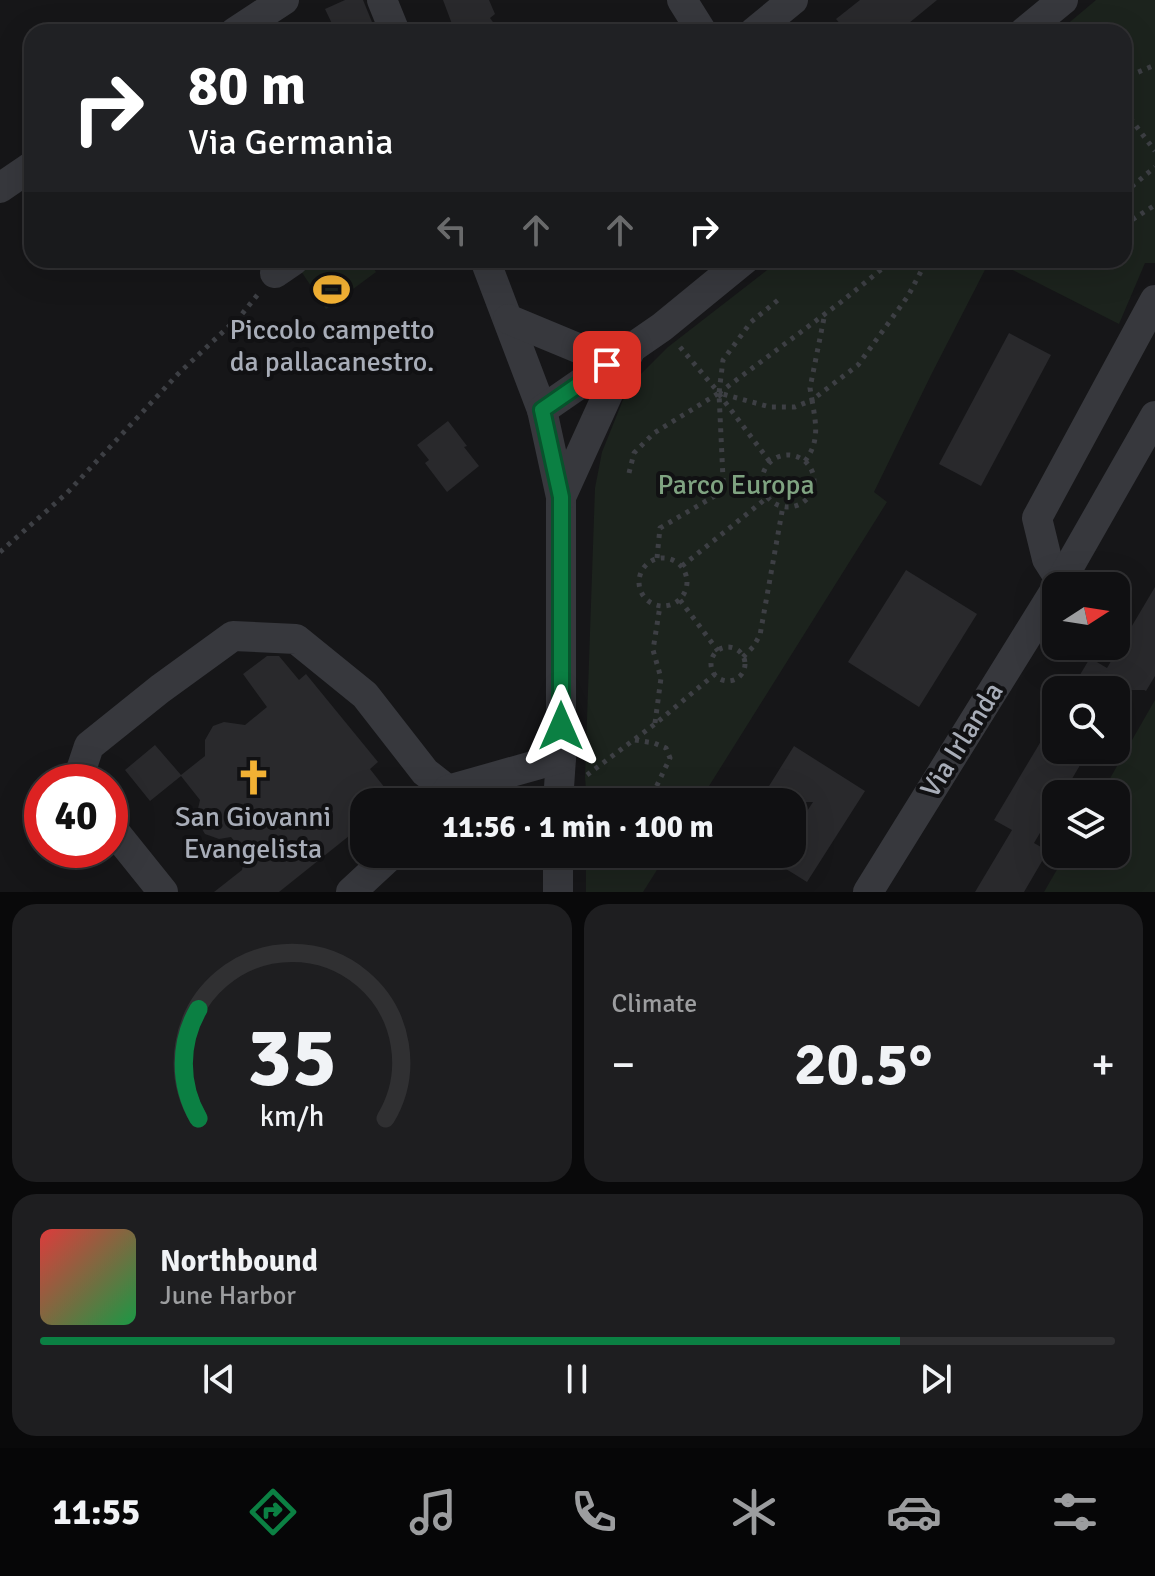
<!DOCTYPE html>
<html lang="en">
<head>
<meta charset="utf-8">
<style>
  body { margin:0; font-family:Signika,sans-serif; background:#1e1e20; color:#f1f3f6; height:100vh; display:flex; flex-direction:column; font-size:30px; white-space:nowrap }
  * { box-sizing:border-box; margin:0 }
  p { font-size:26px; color:#9c9d9f }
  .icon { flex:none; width:44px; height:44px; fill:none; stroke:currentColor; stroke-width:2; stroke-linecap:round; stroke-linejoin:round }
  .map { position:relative; height:892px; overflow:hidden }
  .sheet { display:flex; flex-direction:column; gap:12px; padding:12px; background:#09090a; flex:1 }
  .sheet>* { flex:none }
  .hud { position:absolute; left:24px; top:24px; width:1108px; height:244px; border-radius:24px; box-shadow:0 8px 32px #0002,0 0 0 2px #303032; background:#202124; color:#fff; overflow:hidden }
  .needle { width:52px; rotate:78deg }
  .controls { position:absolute; left:1042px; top:572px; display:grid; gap:16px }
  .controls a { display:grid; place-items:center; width:88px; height:88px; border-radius:16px; background:#101012; box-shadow:0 8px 32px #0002,0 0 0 2px #303032; font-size:40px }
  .speed { position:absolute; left:24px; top:764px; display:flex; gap:16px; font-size:40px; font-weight:700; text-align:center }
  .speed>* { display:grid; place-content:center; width:104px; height:104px; border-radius:50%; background:#101012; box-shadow:0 8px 32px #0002,0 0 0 2px #303032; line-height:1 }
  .speed .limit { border:12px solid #d22; background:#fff; color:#111 }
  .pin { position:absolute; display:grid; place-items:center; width:68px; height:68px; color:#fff; margin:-34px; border-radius:16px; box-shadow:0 4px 12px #0006 }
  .me { position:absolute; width:88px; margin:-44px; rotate:0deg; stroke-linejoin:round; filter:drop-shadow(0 0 6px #0008) }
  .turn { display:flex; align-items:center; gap:28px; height:168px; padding:0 32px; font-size:36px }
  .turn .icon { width:104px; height:104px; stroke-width:2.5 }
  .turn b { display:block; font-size:56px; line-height:68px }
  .lanes { display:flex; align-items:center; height:76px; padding:0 32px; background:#0003; justify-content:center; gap:40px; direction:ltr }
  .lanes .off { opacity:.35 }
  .big { font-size:60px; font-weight:800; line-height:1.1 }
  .sheet .tile { flex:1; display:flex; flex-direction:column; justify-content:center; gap:12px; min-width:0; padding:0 28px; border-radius:24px; background:#1e1e20 }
  .sheet .dial { align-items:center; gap:0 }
  .dial svg { height:208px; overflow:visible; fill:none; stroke:#303032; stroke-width:7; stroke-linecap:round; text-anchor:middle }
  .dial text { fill:#f1f3f6; stroke:none }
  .song { display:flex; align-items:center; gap:24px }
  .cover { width:96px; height:96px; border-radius:12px; background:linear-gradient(135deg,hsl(0 70% 55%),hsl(140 70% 35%)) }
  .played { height:8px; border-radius:4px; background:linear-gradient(90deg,#0b8043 80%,#303032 80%) }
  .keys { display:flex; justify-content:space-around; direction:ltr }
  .heat { display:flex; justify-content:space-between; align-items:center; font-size:44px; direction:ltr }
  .sheet .tiles { flex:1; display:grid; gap:12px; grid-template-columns:1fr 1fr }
  .tile:last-child { grid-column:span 2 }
  .trip { position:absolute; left:350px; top:788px; width:456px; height:80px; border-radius:24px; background:#101012; box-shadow:0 8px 32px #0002,0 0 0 2px #303032; font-weight:800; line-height:80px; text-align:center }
  .tabs { display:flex; height:128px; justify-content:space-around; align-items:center; background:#060607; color:#9c9d9f }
  .tabs .icon { width:56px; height:56px }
  .tabs .selected { color:#0b8043 }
  .tabs b { font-size:36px; color:#f1f3f6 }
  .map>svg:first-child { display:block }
  .green { fill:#1c231d }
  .building { fill:#29292c }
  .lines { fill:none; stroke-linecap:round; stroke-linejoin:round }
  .path { stroke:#3d3f44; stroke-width:5; stroke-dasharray:4 6; stroke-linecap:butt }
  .minor { stroke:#37383d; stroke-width:30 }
  .route-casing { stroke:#07532c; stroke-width:20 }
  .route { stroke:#0b8043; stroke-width:14 }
  .labels { text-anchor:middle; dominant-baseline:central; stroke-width:8; stroke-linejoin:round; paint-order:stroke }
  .poi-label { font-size:28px; fill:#a8adb8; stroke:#111113 }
  .park-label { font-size:28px; fill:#7fa381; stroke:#111113 }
  .street-label { font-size:28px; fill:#a8adb8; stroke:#111113 }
</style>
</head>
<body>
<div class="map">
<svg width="1155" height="892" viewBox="0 0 1155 892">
  <rect width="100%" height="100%" fill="#161618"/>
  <!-- green -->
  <g class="green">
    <polygon points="1096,0 1155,0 1155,263 1145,263 1119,324 993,260 1124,260 1124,32 1058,32"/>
    <polygon points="317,260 368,260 376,272 326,309 301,271"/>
    <polygon points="780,260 990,260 931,375 874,492 887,502 699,802 587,802 585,777 595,488 602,452 623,400 635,380 668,347"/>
    <polygon points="1155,700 1155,892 1044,892 1066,854 1116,854 1116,794 1101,794"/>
    <polygon points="586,854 667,854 643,892 586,892"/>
  </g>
  <!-- building -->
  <g class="building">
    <polygon points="345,0 363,0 376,32 336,32 325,9"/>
    <polygon points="443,0 489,0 495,14 490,18 500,32 455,32"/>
    <polygon points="860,0 937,0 898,32 847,32 836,19"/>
    <polygon points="1009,333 1051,355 981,486 939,464"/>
    <polygon points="448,421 467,446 464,447 479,466 447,492 425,463 429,460 417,445"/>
    <polygon points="906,570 977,614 919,707 848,662"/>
    <polygon points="1155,587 1155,676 1146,691 1130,681 1145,690 1071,690 1090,658 1107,668"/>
    <polygon points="267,656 279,656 299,680 306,674 378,762 370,769 396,802 364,802 364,824 279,892 214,892 242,870 245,854 231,837 219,839 205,834 199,824 197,813 200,800 181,776 150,801 125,770 155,745 181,775 205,756 205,740 213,726 224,722 245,725 267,707 243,674"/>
    <polygon points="1056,716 1056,750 1089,750 1063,794 1056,794 1056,806 1034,843 1048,851 1024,892 975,892 1012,830 994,820"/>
    <polygon points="794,746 865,791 807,882 762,854 792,854 792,834 813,802 759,802"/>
  </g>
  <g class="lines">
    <!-- path -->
    <g class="path">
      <path d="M1124 70C1134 82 1133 94 1124 106"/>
      <polyline points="1129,76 1155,65"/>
      <polyline points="1124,110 1155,151"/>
      <polyline points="1124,193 1155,167"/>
      <polyline points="1124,225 1155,205"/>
      <polyline points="213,260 251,268"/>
      <polyline points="1109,260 1111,268"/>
      <polyline points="680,347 719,393 841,302 893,260"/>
      <polyline points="719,394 770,462"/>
      <circle cx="788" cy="481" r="26"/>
      <path d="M805 461C820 441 816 424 812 400L858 365 908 296 927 260"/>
      <polyline points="629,473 634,453 654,433 719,393 770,407 795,407 812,400 810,388 825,313"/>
      <polyline points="0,552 67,493 178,374 242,314 259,293"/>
      <circle cx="663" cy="582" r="24"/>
      <polyline points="657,558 660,528 718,494 723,479 719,393 723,360 751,322 778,300"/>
      <polyline points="682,566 768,497"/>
      <polyline points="680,600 718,651"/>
      <circle cx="728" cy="664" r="17"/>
      <polyline points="743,657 753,647 760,635 783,506"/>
      <polyline points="655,723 661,678 653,650 660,606"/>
      <polyline points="635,740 654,743 666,748 670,758 649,802"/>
      <polyline points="587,775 655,724 715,674"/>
    </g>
    <!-- minor -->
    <g class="minor">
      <polyline points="382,0 395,32"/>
      <polyline points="682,0 702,32"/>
      <polyline points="235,32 284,0"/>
      <polyline points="754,32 793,0"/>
      <polyline points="1024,32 1063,0"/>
      <polyline points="0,188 32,166"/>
      <polyline points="485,260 542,410 561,497 561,758 558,802"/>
      <polyline points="275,273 294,260"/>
      <polyline points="508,319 585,351 631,348"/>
      <polyline points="542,410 662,327 744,260"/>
      <polyline points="561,497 617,374 629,353"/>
      <polyline points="1061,581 1047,559 1037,518 1155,300"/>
      <polyline points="1058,586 1155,416"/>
      <polyline points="77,782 89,746 160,689 233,636 296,639 365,695 425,772 448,790"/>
      <polyline points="439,802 448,790 561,758"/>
      <polyline points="110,826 163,892"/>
      <polyline points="351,892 392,854"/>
      <polyline points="558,892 558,854"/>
      <polyline points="868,892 1056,589"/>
    </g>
  </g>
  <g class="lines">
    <defs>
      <polyline id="route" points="561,726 561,497 542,410 607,365"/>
    </defs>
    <!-- route casing -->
    <use href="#route" class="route-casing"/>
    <!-- route -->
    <use href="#route" class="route"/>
  </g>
  <!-- icons -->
  <defs>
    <symbol id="stadium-bare" viewBox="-9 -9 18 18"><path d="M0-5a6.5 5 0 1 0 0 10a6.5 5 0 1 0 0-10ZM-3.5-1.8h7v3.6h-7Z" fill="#f2b134" stroke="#111113" stroke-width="2.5" paint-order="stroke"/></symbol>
    <symbol id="church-bare" viewBox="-9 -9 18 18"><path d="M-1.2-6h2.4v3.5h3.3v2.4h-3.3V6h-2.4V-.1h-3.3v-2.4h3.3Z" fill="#f2b134" stroke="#111113" stroke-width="2.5" paint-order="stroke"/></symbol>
  </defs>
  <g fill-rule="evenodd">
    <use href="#stadium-bare" x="306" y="264" width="51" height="51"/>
    <use href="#church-bare" x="228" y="752" width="51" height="51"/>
  </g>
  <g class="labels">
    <!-- poi labels -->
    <g class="poi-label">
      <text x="332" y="330">Piccolo campetto<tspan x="332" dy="32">da pallacanestro.</tspan></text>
      <text x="253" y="817">San Giovanni<tspan x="253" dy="32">Evangelista</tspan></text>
    </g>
    <!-- park labels -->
    <g class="park-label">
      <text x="736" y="485">Parco Europa</text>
    </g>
    <!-- street labels -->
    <g class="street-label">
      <text transform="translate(962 740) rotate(-58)">Via Irlanda</text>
    </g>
  </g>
</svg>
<div class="controls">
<a><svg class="needle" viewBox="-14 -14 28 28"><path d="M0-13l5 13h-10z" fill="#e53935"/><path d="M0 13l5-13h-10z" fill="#9c9d9f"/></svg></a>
<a><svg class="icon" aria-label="search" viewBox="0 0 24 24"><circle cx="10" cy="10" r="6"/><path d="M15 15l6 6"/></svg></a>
<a><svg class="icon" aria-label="layers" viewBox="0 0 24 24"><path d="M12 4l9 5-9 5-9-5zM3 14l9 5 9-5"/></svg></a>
</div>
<div class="speed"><div class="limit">40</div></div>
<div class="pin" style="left:607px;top:365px;background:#d93025"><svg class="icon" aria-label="arrive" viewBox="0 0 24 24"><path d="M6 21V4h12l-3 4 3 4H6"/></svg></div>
<svg class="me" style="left:561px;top:726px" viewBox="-20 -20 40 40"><path d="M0-17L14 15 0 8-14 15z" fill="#0b8043" stroke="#fff" stroke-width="4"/></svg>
<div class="trip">11:56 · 1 min · 100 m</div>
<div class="hud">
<div class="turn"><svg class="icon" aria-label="right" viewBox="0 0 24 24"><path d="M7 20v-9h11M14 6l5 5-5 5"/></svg><div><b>80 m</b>Via Germania</div></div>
<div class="lanes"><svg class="icon off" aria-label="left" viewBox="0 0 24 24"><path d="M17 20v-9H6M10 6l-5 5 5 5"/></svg><svg class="icon off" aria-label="ahead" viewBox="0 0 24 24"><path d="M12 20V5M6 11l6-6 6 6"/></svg><svg class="icon off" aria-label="ahead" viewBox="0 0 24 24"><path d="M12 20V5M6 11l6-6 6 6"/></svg><svg class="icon" aria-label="right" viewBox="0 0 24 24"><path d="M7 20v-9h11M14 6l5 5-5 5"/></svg></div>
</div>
</div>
<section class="sheet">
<div class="tiles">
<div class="tile dial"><svg viewBox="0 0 100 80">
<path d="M14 69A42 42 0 1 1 86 69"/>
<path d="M14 69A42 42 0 0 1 14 27" stroke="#0b8043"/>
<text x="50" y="56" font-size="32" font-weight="700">35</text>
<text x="50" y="72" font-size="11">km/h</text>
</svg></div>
<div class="tile"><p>Climate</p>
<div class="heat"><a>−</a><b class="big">20.5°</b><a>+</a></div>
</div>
<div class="tile">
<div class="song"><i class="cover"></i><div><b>Northbound</b><p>June Harbor</p></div></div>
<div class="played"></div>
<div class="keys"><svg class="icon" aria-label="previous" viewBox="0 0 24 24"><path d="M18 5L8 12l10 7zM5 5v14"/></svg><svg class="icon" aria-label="pause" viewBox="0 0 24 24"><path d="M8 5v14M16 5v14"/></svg><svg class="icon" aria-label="next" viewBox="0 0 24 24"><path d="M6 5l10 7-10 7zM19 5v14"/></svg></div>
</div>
</div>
</section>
<nav class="tabs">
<b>11:55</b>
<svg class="icon selected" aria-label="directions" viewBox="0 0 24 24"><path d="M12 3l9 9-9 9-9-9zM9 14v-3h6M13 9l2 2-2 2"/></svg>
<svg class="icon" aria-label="music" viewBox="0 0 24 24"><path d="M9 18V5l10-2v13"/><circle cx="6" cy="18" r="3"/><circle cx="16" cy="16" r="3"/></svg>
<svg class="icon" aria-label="phone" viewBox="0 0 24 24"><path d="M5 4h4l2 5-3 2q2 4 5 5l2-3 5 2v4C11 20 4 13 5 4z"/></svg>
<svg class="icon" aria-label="climate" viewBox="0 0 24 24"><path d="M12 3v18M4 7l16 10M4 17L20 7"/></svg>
<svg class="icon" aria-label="car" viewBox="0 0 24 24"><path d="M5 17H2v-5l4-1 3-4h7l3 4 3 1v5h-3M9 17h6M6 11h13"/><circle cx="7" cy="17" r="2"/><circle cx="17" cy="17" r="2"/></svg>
<svg class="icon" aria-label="filters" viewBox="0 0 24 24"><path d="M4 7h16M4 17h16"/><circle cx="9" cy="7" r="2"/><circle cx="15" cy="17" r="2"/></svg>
</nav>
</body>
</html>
